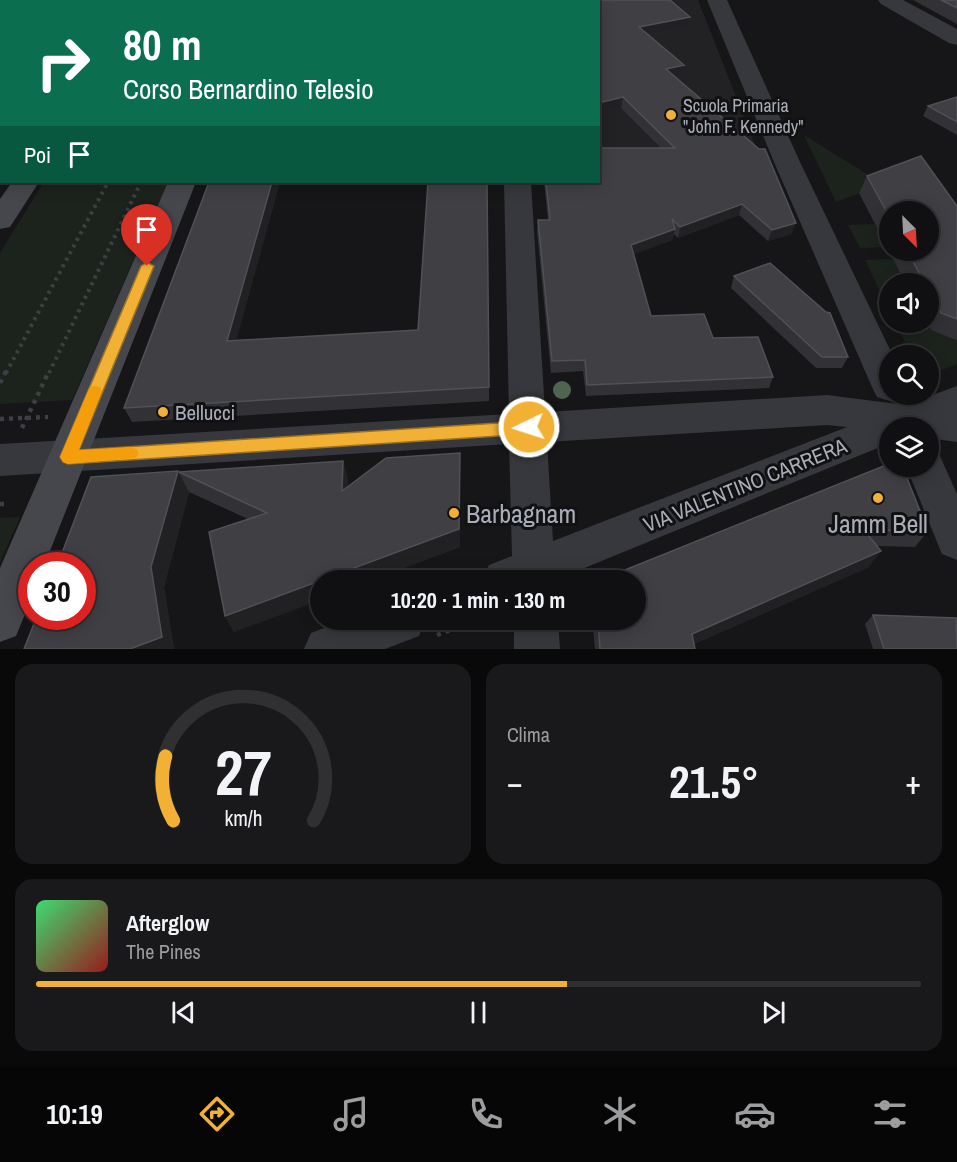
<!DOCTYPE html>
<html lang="it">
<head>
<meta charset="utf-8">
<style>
  body { margin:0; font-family:"Archivo Narrow",sans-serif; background:#19191b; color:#f1f3f6; height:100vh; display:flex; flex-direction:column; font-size:22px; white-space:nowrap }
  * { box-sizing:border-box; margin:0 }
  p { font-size:20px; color:#9c9d9f }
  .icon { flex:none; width:33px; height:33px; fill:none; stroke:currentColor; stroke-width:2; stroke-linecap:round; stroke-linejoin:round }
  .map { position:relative; height:649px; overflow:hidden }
  .drawer { display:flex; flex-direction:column; gap:15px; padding:15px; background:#09090a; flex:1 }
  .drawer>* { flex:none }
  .top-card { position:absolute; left:0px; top:0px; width:600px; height:183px; box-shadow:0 3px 15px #0003,0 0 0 2px #303032; background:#0b6e4f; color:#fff; overflow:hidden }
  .needle { width:39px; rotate:156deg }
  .fabs { position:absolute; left:879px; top:201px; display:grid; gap:12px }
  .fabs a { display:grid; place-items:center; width:60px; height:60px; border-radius:50%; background:#101012; box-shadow:0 3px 15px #0003,0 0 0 2px #303032; font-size:30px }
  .speed { position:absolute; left:18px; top:552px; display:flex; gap:12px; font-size:30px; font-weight:700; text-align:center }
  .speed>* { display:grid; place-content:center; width:78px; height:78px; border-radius:50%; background:#101012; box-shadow:0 3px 15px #0003,0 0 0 2px #303032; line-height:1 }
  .speed .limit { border:9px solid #d22; background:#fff; color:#111 }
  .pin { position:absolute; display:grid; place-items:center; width:51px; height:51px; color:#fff; margin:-62px -26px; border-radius:50% 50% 50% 0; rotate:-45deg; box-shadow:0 0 6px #0007 }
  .pin .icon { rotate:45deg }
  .me { position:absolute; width:66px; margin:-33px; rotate:266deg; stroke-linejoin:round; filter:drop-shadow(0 0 4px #0008) }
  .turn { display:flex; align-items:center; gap:21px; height:126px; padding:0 24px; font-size:27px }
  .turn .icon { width:78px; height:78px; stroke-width:2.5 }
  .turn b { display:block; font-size:42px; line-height:51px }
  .then { display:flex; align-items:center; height:57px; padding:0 24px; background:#0003; gap:12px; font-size:22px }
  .big { font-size:45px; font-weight:700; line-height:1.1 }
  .drawer .card { flex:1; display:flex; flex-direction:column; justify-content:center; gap:9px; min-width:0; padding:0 21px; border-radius:18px; background:#19191b }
  .drawer .dial { align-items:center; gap:0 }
  .dial svg { height:156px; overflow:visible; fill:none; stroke:#303032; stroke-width:7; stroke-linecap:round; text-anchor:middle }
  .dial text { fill:#f1f3f6; stroke:none }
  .song { display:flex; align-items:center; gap:18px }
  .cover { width:72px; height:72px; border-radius:9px; background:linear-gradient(135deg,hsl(140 70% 55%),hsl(0 70% 35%)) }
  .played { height:6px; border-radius:3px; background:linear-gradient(90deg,#f2b134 60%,#303032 60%) }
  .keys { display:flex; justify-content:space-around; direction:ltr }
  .heat { display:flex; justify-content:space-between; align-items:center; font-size:33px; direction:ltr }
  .drawer .tiles { flex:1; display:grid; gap:15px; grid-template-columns:1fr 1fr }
  .card:last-child { grid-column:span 2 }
  .trip { position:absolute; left:310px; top:570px; width:336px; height:60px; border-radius:30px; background:#101012; box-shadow:0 3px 15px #0003,0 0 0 2px #303032; font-weight:700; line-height:60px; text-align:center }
  .menu { display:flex; height:96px; justify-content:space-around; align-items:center; background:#060607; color:#9c9d9f }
  .menu .icon { width:42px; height:42px }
  .menu .current { color:#f2b134 }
  .menu b { font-size:27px; color:#f1f3f6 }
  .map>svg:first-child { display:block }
  .built { fill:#222225 }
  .green { fill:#1c231d }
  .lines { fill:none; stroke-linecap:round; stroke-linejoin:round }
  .path-far1 { stroke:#3d3f44; stroke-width:4; stroke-dasharray:3 4.5; stroke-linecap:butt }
  .path { stroke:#3d3f44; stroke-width:4.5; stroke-dasharray:4 5; stroke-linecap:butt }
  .street { fill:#37383d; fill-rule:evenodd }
  .secondary { fill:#45474d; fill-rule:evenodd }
  .tree { fill:#506452 }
  .wall { fill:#323236; fill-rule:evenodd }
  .shaded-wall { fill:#212124 }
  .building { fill:#3f3f44; stroke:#4f5156; stroke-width:1.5 }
  .route { fill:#f2b134; stroke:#9d7322; stroke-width:1.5 }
  .slow { fill:#f59e0b }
  .poi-dot { fill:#f2b134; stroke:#111113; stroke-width:2 }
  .labels { text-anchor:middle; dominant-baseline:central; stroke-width:6; stroke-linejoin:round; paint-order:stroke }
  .far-poi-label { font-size:18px; fill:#a8adb8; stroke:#111113; text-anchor:start }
  .poi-label { font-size:21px; fill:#a8adb8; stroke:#111113; text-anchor:start }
  .street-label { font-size:21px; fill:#a8adb8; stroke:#111113 }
  .near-poi-label { font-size:26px; fill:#a8adb8; stroke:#111113; text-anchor:start }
</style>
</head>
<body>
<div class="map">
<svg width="957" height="649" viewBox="0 0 957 649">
  <rect width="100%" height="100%" fill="#161618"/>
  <!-- built -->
  <polygon class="built" points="307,0 698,0 761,160 599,160 598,2 298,2"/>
  <!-- green -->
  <g class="green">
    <polygon points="804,135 883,184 836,202"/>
    <polygon points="44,182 168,182 72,400 0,404 0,253"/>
    <polygon points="875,224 888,247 860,248 848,225"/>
    <polygon points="894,259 907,283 890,284 889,310 865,260"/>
    <polygon points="895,323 927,323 931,330 957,340 957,364 929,375 928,356 912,355"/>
    <polygon points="20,517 0,562 0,518"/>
  </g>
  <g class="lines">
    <!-- path-far1 -->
    <g class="path-far1">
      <polyline points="6,373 108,182"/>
      <polyline points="49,373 141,182"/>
    </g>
    <!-- path -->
    <g class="path">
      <polyline points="0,383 6,371"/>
      <polyline points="0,419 48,417"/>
      <polyline points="22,428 49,371"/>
      <polyline points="0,504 9,504"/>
      <polyline points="437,635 478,620"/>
    </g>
    <!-- street -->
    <g class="street">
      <polygon points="224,0 252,0 223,2"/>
      <polygon points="707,0 727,0 800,162 893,356 890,356 890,394 904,394 903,397 890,401 877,397 872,387 774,162"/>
      <polygon points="878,0 903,0 957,29 957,45 949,43 881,4"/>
      <path d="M504 182H531L545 412 827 395 905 405 957 386V442L928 438V428H890V443L555 580H482L489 565 512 556 509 444 0 476V444L509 414ZM827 425 847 427 553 541 547 442Z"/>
      <polygon points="928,451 939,454 957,494 957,560 942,554 906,466 928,466"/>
      <polygon points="345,620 425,620 419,636 385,649 304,649 311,633"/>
      <polygon points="514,620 558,620 560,649 514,649"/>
    </g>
    <!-- secondary -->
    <g class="secondary">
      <polygon points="133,0 153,0 132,2"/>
      <polygon points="248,0 268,0 247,2"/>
      <polygon points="12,182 39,182 10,227 0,229 0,199"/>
      <polygon points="168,182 196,182 44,566 32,566 32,597 16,636 0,642 0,568"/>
    </g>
  </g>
  <!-- trees -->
  <circle class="tree" cx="562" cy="390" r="9"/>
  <!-- wall -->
  <g class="wall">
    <polygon points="0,0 120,0 119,2 2,2 2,134 0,134"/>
    <polygon points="503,0 670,0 690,17 688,27 649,35 684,65 682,75 676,77 796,223 791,234 768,241 739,215 678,238 674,234 672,240 634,254 651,316 713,338 773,377 769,388 586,396 583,371 551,373 537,231 538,220 548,220 544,182 598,182 661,148 621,108 598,113 598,2 504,2"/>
    <polygon points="913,0 957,0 957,24"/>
    <polygon points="957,97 957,135 923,116 928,106"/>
    <path d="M867 176 957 206V340H956L931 330 927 322H928V284H906L859 193ZM890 212 928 250H890Z"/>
    <polygon points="209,182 280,182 236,340 418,330 489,387 489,401 132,422 124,408"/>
    <polygon points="734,276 848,357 842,368 816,368 731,288"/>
    <polygon points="460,453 460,547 372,580 321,580 234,632 225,616 248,519 189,492 164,587 174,649 24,649 179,472 343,461 348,480 347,487"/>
    <polygon points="886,465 928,531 915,547 877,546 869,567 694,644 695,649 595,649 592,620 636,620"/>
    <polygon points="873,615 957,649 873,649 865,624"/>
  </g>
  <!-- shaded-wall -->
  <g class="shaded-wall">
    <polygon points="109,0 120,0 119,2 109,2"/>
    <polygon points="690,17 688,27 637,37 639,27"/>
    <polygon points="684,65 682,75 664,80 666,69"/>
    <polygon points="623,97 621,108 598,113 598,103"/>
    <rect x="0" y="119" width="2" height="15"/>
    <polygon points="272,182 280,182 232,356 227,341"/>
    <polygon points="742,204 739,215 678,238 680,227"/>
    <polygon points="796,223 791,234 768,241 772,230"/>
    <polygon points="675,229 672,240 629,256 631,245"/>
    <polygon points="460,453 460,547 372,580 321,580 321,600 234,632 225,616"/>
    <polygon points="343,461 348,480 346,510 342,491"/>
    <polygon points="178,471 189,492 164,587 174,649 130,649 151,567"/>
    <polygon points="881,551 869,567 685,648 692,634"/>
  </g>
  <!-- building -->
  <g class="building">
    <polygon points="0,0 67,0 50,0 50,2 2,2 2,119 0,119"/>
    <polygon points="296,0 421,0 423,2 297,2"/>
    <polygon points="512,0 670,0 690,17 639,27 684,65 666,69 759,149 765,149 796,223 772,230 742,204 680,227 672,219 675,229 631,245 651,316 704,314 713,338 758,337 773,377 587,385 585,360 552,361 538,220 550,220 546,182 598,182 598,148 675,148 623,97 598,103 598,76 601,75 598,73 598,2 514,2"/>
    <polygon points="941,0 957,0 957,8"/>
    <polygon points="957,97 957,122 928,106"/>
    <polygon points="921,156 957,206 957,319 941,313 928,290 928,284 925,284 907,250 928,250 928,212 890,212 890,218 867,176"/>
    <polygon points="209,182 272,182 227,341 418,330 428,182 487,182 489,387 124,408"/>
    <polygon points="770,263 826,312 830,313 848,357 822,357 734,276"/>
    <polygon points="460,453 459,529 225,616 209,532 267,513 179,472 343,461 342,491 386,458"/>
    <polygon points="886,465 905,473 928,531 864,530 881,551 692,634 695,649 600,649 598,620 636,620 636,580 600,580"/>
    <polygon points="178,471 151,567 162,637 130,649 24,649 37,616 82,616 82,566 57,566 91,477"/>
    <polygon points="873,615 956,618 957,649 884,649"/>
  </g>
  <!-- route -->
  <polygon class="route" points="147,262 154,266 79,450 529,421 534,423 536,427 534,432 529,434 68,464 63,462 60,457 141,266"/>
  <!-- slow -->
  <polygon class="slow" points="95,386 100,387 102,391 79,450 131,447 136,449 139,453 136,458 68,464 63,462 60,457 88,391 90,387"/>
  <!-- markers -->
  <g class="poi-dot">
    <circle cx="671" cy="115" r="6"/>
    <circle cx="163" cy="412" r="6"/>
    <circle cx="878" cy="498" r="6"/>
    <circle cx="454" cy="513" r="6"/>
  </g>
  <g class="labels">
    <!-- far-poi labels -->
    <g class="far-poi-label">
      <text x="683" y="105">Scuola Primaria<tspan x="683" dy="21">"John F. Kennedy"</tspan></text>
    </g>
    <!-- poi labels -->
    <g class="poi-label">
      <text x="175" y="412">Bellucci</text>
    </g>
    <!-- street labels -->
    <g class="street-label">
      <text transform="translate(745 485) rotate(-22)">VIA VALENTINO CARRERA</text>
    </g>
    <!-- near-poi labels -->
    <g class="near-poi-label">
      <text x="466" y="513">Barbagnam</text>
      <text x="878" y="523" text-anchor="middle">Jamm Bell</text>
    </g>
  </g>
</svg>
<div class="fabs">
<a><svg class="needle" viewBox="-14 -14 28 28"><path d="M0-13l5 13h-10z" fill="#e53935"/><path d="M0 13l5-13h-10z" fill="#9c9d9f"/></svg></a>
<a><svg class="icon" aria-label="sound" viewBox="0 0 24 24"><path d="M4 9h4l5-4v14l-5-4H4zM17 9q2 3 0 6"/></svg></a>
<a><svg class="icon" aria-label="search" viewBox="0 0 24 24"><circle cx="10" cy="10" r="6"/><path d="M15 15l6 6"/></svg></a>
<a><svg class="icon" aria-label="layers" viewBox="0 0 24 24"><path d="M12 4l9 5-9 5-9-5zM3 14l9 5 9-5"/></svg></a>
</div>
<div class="speed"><div class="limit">30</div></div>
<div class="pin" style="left:147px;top:266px;background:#d93025"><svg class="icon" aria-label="arrive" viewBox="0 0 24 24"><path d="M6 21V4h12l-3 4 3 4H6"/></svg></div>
<svg class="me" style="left:529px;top:427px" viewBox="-20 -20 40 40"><circle r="17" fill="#f2b134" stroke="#fff" stroke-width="3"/><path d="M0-11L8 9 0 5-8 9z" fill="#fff"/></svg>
<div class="trip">10:20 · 1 min · 130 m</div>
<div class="top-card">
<div class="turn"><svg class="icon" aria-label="right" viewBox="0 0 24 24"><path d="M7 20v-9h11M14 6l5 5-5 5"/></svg><div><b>80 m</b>Corso Bernardino Telesio</div></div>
<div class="then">Poi<svg class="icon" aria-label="arrive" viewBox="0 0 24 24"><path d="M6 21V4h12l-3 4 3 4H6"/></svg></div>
</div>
</div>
<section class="drawer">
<div class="tiles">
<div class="card dial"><svg viewBox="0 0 100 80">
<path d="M14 69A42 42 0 1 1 86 69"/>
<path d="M14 69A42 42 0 0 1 10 36" stroke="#f2b134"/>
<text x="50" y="56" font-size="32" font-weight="700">27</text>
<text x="50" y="72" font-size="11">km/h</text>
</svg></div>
<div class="card"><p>Clima</p>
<div class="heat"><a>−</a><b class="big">21.5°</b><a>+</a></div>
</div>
<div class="card">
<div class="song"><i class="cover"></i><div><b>Afterglow</b><p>The Pines</p></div></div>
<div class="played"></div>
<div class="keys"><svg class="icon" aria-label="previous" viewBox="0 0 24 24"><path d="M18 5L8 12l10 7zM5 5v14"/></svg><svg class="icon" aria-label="pause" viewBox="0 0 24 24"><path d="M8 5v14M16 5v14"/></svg><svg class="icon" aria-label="next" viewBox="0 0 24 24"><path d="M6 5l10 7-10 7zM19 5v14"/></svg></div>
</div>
</div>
</section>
<nav class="menu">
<b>10:19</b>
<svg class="icon current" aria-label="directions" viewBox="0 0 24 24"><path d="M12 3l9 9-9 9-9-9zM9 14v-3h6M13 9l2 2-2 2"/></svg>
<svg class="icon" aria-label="music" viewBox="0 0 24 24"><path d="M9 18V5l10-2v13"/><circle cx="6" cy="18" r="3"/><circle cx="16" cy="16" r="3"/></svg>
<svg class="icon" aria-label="phone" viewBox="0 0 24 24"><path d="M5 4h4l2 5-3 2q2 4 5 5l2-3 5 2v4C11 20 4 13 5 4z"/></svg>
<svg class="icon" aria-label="climate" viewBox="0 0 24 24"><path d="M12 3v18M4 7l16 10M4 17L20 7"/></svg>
<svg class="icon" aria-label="car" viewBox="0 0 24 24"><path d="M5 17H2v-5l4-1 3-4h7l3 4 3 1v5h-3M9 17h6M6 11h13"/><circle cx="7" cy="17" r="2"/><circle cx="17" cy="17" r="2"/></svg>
<svg class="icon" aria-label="filters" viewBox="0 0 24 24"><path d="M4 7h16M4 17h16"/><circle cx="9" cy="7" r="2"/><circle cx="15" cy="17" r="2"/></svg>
</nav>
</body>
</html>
